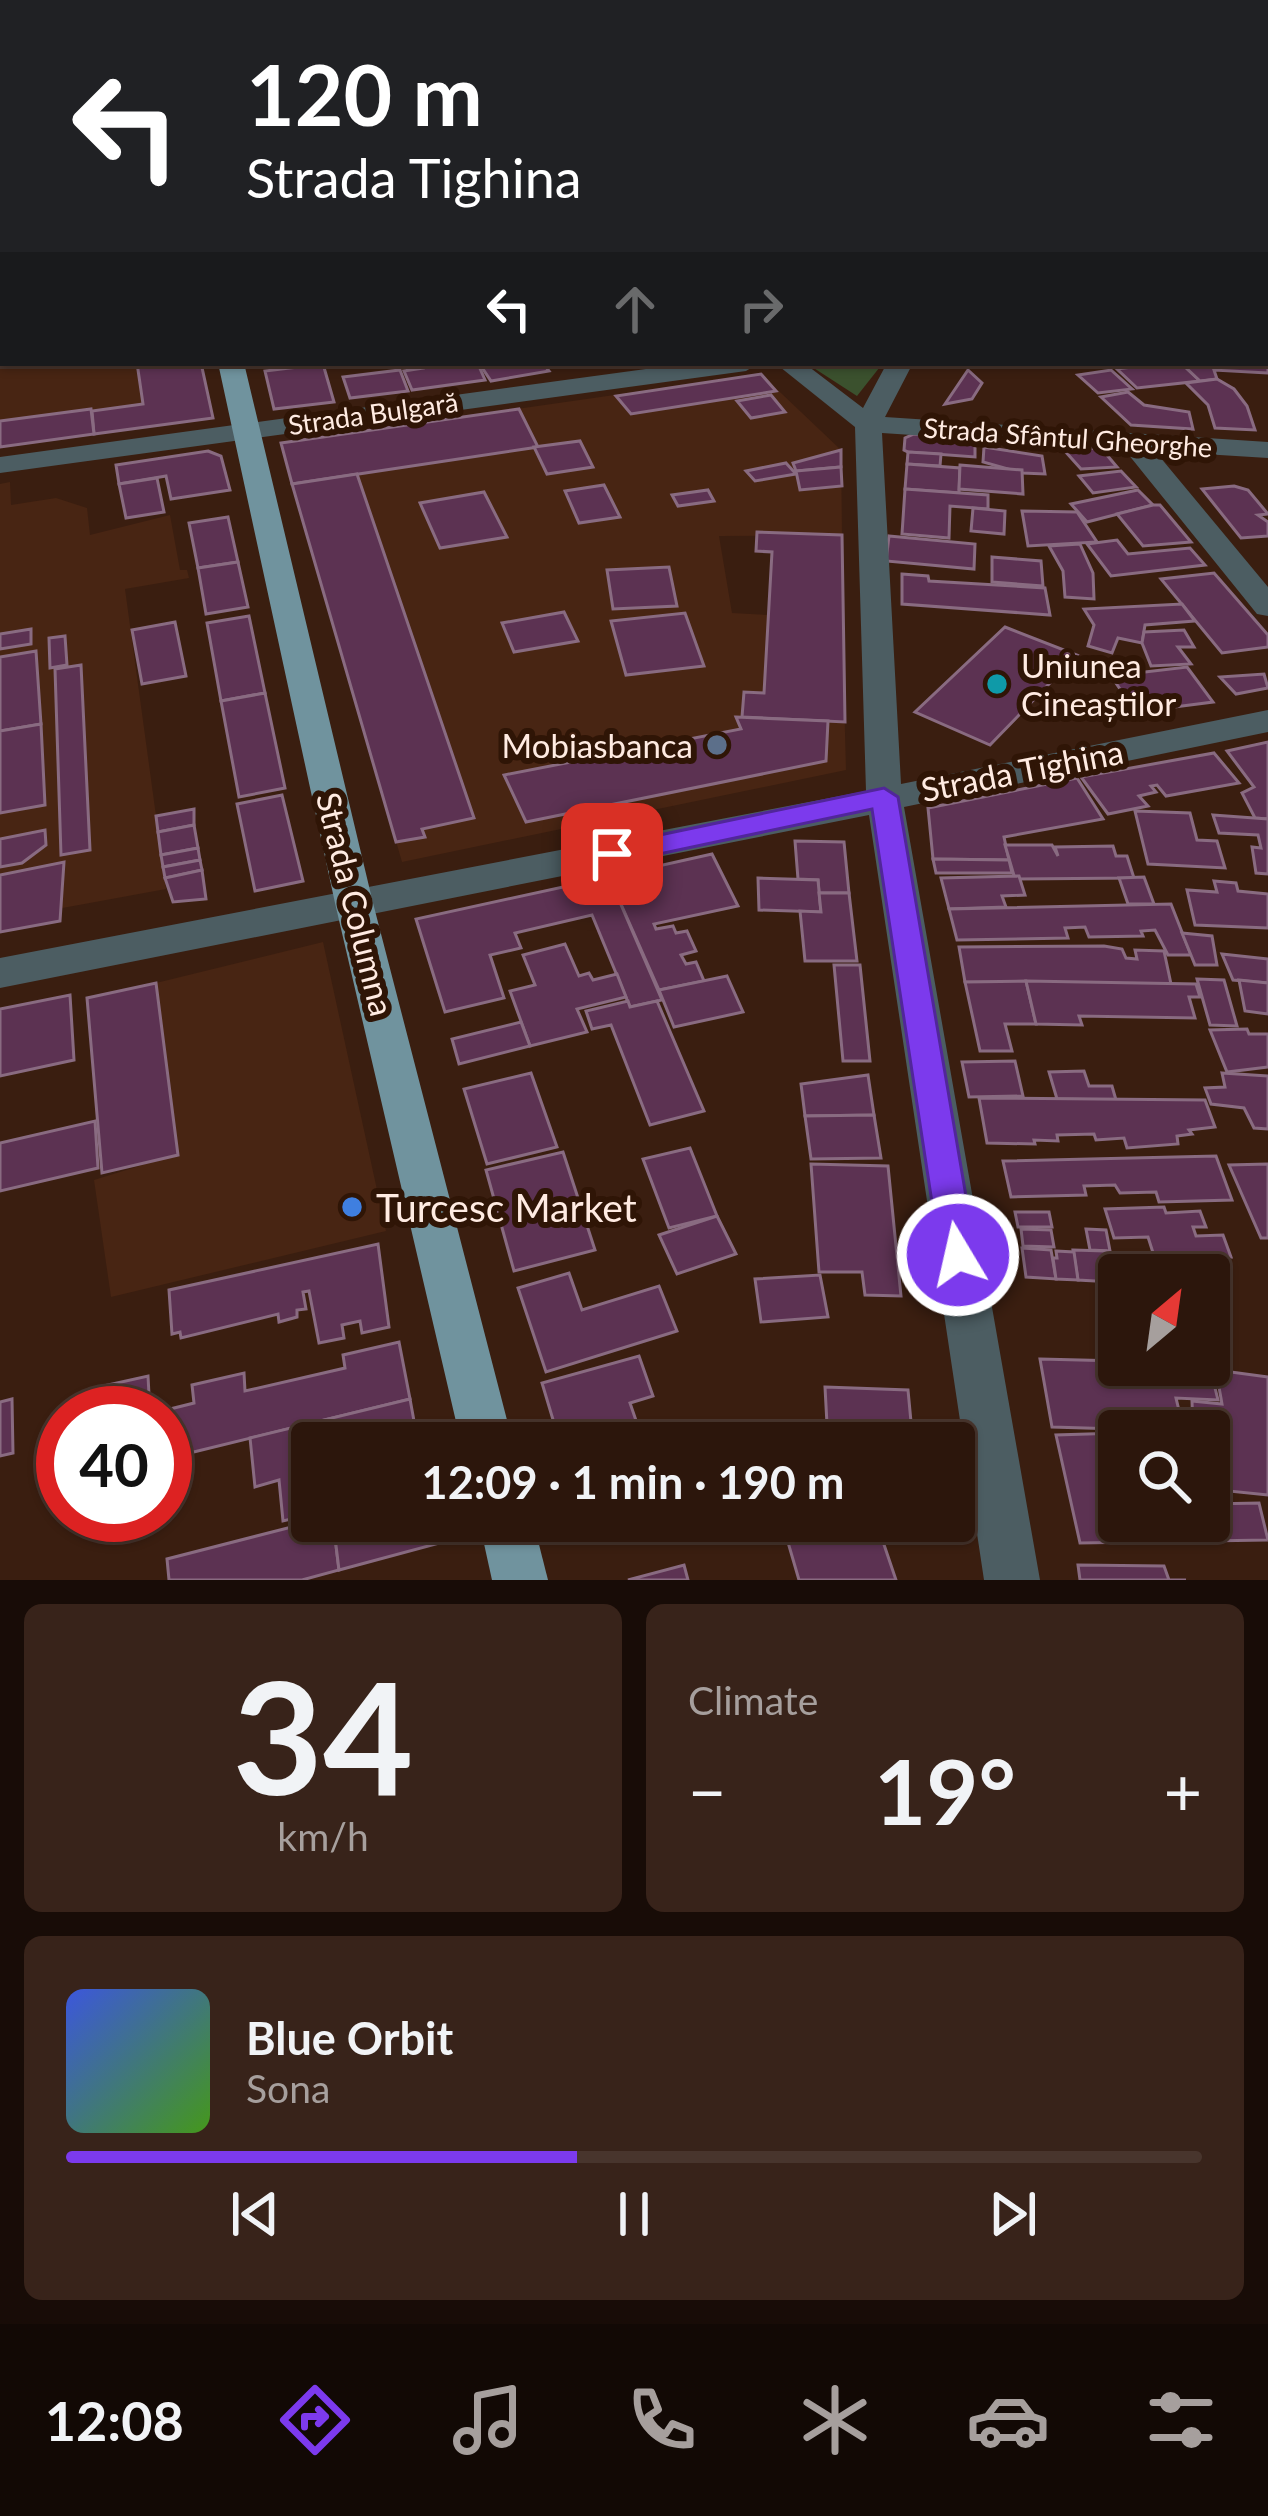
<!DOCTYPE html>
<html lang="en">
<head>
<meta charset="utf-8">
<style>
  body { margin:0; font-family:Lato,sans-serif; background:#38231a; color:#f1f3f6; height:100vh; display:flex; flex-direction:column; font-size:45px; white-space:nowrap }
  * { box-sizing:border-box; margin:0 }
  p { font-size:39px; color:#a69f9d }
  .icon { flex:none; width:66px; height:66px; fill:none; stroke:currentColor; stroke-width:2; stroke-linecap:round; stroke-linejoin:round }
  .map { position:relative; height:1580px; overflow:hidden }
  .drawer { display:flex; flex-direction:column; gap:24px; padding:24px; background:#180c07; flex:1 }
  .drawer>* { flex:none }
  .guide { position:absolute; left:0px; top:0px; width:1269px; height:366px; box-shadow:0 3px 9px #0004,0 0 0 3px #48352d; background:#202124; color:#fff; overflow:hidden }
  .needle { width:78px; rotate:29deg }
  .fabs { position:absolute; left:1098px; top:1254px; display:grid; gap:24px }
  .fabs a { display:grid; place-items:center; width:132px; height:132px; border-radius:12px; background:#2c160c; box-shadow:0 3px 9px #0004,0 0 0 3px #48352d; font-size:60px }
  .speed { position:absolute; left:36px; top:1386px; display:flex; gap:24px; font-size:60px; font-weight:700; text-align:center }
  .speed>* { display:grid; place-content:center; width:156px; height:156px; border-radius:50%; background:#2c160c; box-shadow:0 3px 9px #0004,0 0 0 3px #48352d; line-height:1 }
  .speed .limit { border:18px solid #d22; background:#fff; color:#111 }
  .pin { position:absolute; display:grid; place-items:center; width:102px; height:102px; color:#fff; margin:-51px; border-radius:24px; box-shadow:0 6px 18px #0006 }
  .me { position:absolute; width:132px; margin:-66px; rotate:351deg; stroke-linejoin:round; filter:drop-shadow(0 0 9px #0008) }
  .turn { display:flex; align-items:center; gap:42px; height:252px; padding:0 48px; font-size:54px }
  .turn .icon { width:156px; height:156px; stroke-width:2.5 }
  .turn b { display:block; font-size:84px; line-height:102px }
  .lanes { display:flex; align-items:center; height:114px; padding:0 48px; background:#0003; justify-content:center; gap:60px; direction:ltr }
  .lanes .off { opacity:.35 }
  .big { font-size:90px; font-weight:700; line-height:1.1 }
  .drawer .widget { flex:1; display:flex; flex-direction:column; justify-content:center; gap:18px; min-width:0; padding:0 42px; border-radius:18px; background:#38231a }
  .drawer .dial { align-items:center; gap:0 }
  .dial b { font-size:156px; line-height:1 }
  .song { display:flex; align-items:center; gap:36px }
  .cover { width:144px; height:144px; border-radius:18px; background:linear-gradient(135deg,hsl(230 70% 55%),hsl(100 70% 35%)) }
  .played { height:12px; border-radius:6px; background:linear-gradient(90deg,#7c3aed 45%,#48352d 45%) }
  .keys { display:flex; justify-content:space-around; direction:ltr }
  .heat { display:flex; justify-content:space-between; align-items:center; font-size:66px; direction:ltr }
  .drawer .tiles { flex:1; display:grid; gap:24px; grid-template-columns:1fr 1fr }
  .widget:last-child { grid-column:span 2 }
  .trip { position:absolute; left:291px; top:1422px; width:684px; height:120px; border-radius:12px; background:#2c160c; box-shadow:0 3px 9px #0004,0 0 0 3px #48352d; font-weight:700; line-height:120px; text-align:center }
  .menu { display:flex; height:192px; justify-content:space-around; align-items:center; background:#120905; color:#a69f9d }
  .menu .icon { width:84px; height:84px }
  .menu .current { color:#7c3aed }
  .menu b { font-size:54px; color:#f1f3f6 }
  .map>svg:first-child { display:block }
  .built { fill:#482513 }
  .green { fill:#3b512e }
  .building { fill:#5c3252; stroke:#896b81; stroke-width:3 }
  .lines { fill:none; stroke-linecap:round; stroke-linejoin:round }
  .minor { fill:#4c5d62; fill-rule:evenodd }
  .major { fill:#70939e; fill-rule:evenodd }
  .route { fill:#7c3aed; stroke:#51269a; stroke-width:3 }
  .culture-dot { fill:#0f9aa8; stroke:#2f1506; stroke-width:4.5 }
  .service-dot { fill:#5c6f8a; stroke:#2f1506; stroke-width:4.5 }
  .shop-dot { fill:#3f7fe0; stroke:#2f1506; stroke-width:4.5 }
  .labels { text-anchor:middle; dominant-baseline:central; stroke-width:12; stroke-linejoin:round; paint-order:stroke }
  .far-street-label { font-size:27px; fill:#ffebe2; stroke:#2f1506 }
  .poi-label { font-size:33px; fill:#ffebe2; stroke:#2f1506; text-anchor:start }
  .street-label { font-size:33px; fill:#ffebe2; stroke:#2f1506 }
  .near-poi-label { font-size:39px; fill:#ffebe2; stroke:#2f1506; text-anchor:start }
</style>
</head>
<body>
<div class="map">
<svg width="1268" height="1580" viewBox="0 0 1268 1580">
  <rect width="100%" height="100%" fill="#3a1e10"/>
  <!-- built -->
  <g class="built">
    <polygon points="0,210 3,363 198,363 210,419 0,448"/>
    <polygon points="761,374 841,450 842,535 719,536 732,613 842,619 846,770 402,862 281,443"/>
    <polygon points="10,482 11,505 56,498 87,508 90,535 170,515 180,570 187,570 189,578 125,589 166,889 57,909 0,896 0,484"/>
    <polygon points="323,942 386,1231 111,1297 94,1180 178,1154 156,983"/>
  </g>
  <!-- green -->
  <polygon class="green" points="806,363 883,363 857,396"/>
  <!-- building -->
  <g class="building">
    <polygon points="137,363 201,363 213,418 94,434 92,411 143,404"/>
    <polygon points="421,363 478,364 485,380 412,390 404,371 423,368"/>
    <polygon points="479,363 543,363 549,371 491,381"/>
    <polygon points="1137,363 1181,363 1200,381 1137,388 1117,369 1140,366"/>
    <polygon points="1181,363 1268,364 1268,373 1214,370 1217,379 1200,381"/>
    <polygon points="323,364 334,402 274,409 265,371"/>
    <polygon points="400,370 408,391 350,398 343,377"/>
    <polygon points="968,370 982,383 972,399 945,404"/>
    <polygon points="1111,370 1132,389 1098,393 1078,375"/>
    <polygon points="761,374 776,391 631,414 616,396"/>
    <polygon points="1217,379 1234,389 1247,406 1255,430 1215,428 1208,405 1186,383"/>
    <polygon points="1128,392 1144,405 1189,412 1193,429 1131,425 1101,397"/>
    <polygon points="771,395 785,412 751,418 737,401"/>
    <polygon points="91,409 94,434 0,447 0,421"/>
    <polygon points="519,409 538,447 292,484 281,443"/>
    <polygon points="914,434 975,438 975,457 908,452 904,450 905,438"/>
    <polygon points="580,441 593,467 547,474 534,447"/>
    <polygon points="984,447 1042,456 1045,474 1022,473 983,462"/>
    <polygon points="1101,448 1117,467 1081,469 1064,450"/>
    <polygon points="841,450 841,467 796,471 793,463"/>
    <polygon points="208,451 221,456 230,490 171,499 166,476 119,484 116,465"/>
    <polygon points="908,452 941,454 940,466 907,464"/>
    <polygon points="786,463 796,474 755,481 746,471"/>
    <polygon points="907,464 960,468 959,493 905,489"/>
    <polygon points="960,465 1022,470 1023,494 959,489"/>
    <polygon points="841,467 842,486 800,490 796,471"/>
    <polygon points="1121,471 1136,487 1093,493 1079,476"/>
    <polygon points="357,474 474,818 422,829 425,837 396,842 292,484"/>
    <polygon points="157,478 164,512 126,518 119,484"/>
    <polygon points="604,485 620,517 579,523 565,491"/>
    <polygon points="1234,486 1248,490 1268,514 1258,515 1268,522 1268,536 1241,538 1202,489"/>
    <polygon points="905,489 988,495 988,509 950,506 949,538 902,534"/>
    <polygon points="708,490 714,501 678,506 672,495"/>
    <polygon points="1138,490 1153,505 1087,522 1071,504"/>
    <polygon points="484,492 507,537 440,548 420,503"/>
    <polygon points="1153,505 1160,505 1191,542 1143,546 1117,514"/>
    <polygon points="973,508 1005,511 1004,534 971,531"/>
    <polygon points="1022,511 1077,512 1097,542 1028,546"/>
    <polygon points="228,517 238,562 198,568 189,523"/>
    <polygon points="757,532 842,535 845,722 742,717 744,692 764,693 772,552 756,551"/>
    <polygon points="889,536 975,544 974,569 886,561"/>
    <polygon points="1117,540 1128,554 1190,548 1205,565 1111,576 1087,544"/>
    <polygon points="1080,544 1093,573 1094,599 1065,597 1063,571 1049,546"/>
    <polygon points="992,557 1041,561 1043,586 992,582"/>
    <polygon points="238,562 248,607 206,614 198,568"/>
    <polygon points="669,567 677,606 613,609 607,570"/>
    <polygon points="1214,573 1268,635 1268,647 1222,653 1161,579"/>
    <polygon points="902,574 928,576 929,581 1045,588 1050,615 902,604"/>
    <polygon points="1182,604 1195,621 1145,625 1142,643 1118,638 1112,653 1088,646 1094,625 1084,609"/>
    <polygon points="564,612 578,641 514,652 502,623"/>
    <polygon points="685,613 704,666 626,675 611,621"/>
    <polygon points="249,616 265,693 221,701 207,623"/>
    <polygon points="175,622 186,676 142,684 132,630"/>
    <polygon points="1005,627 1077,655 990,745 915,712"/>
    <polygon points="31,629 31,644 0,649 0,634"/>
    <polygon points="1184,630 1194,647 1178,647 1191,664 1151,666 1142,643 1144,632"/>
    <polygon points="65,636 67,665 50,668 49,638"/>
    <polygon points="36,651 41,724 0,731 0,657"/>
    <polygon points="81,665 90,850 61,855 55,669"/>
    <polygon points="1187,667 1213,702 1136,712 1111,676"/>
    <polygon points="1264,674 1268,688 1236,694 1220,677"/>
    <polygon points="265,693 285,788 239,797 221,701"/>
    <polygon points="736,717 828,721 826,761 526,822 504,775 741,729"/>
    <polygon points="41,724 45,805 0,813 0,731"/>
    <polygon points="1268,742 1268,819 1255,818 1242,793 1254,787 1227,751"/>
    <polygon points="1214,753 1239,783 1166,796 1157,785 1151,786 1156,792 1139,796 1148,806 1108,814 1081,777"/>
    <polygon points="1077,778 1103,819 1004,837 1009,860 933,859 928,808"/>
    <polygon points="282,795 303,881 255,891 237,804"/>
    <polygon points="194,809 194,825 158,832 156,816"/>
    <polygon points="1135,811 1190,813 1197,840 1217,841 1225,868 1148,864"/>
    <polygon points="1213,815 1268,819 1268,874 1256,873 1252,847 1261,848 1258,835 1219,833"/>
    <polygon points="194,825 198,848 161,855 158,832"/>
    <polygon points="45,830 46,845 22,863 0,867 0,839"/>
    <polygon points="795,841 844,842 849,893 819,893 818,880 798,879"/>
    <polygon points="1005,845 1052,845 1058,856 1055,847 1113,846 1116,856 1127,856 1134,878 1015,879"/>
    <polygon points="198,848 200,860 163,867 161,855"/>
    <polygon points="712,854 738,906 654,924 656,929 673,926 676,933 687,931 696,951 681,955 686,964 696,962 704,981 659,990 609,877"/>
    <polygon points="933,859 1009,860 1012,873 936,873"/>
    <polygon points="200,860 202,870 165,878 163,867"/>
    <polygon points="64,862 60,921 0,932 0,875"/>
    <polygon points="202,870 206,899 173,902 165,878"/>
    <polygon points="1019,876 1025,895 1002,896 1006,907 949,909 941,878"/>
    <polygon points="609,877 662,1000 630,1007 592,915 515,933 521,948 490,955 504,998 445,1012 416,919"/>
    <polygon points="1144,877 1154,904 1128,904 1119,878"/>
    <polygon points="758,878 818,880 821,912 759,910"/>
    <polygon points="1214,881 1236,883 1238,891 1268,894 1268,928 1195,925 1187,890 1217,892"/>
    <polygon points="819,893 849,893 857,961 805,961 800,911 821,912"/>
    <polygon points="1171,904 1191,955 1168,955 1155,930 1141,931 1143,936 1089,937 1085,927 1065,928 1068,938 957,940 949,909"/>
    <polygon points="1182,933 1212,936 1217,965 1195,965"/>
    <polygon points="565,944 579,976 589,973 593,980 617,974 626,997 577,1009 587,1032 530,1046 510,991 535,985 523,955"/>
    <polygon points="1104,946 1122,949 1126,958 1137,959 1135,950 1164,951 1171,984 965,982 959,947"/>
    <polygon points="1222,954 1268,959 1268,983 1233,980"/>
    <polygon points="834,965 860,965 870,1061 843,1061"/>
    <polygon points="727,976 743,1012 674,1027 659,990"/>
    <polygon points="1197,979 1224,980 1237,1026 1210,1025"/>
    <polygon points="1239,980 1268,983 1268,1014 1245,1011"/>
    <polygon points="1026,981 1036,1024 1005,1024 1012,1051 980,1051 965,982"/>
    <polygon points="1026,981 1196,984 1200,997 1189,997 1195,1018 1079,1016 1082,1025 1036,1024"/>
    <polygon points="156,983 178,1155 102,1173 87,998"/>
    <polygon points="70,995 74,1060 0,1076 0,1009"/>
    <polygon points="628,1001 630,1007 657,1001 704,1111 650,1125 611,1025 592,1029 586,1011"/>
    <polygon points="521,1022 530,1046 459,1064 452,1039"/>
    <polygon points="1247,1029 1249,1034 1268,1034 1268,1067 1227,1072 1210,1030"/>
    <polygon points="1015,1061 1023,1096 969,1097 962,1062"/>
    <polygon points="1084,1071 1089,1086 1112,1086 1116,1100 1057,1099 1049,1072"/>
    <polygon points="531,1073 557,1147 487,1164 464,1089"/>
    <polygon points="1222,1073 1268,1076 1268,1129 1254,1128 1244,1108 1211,1104 1205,1088 1225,1087"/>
    <polygon points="868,1075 874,1115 805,1116 801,1084"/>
    <polygon points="979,1098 1205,1100 1215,1127 1189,1130 1192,1134 1177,1136 1178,1144 1127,1148 1124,1138 1096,1140 1094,1134 1057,1135 1058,1141 1034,1140 1035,1144 987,1143"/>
    <polygon points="874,1115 881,1158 811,1159 805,1116"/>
    <polygon points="95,1121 98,1168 0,1191 0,1143"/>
    <polygon points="690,1148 717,1216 669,1228 643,1159"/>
    <polygon points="563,1152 595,1250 514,1271 486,1170"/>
    <polygon points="1216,1156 1232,1200 1159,1202 1156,1192 1120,1193 1115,1185 1084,1186 1086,1195 1011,1197 1003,1161"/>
    <polygon points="811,1164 888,1166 901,1296 865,1295 862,1272 819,1272"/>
    <polygon points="1268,1164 1268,1238 1261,1238 1229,1165"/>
    <polygon points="1164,1207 1166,1213 1200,1211 1206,1227 1193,1227 1196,1236 1223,1235 1231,1257 1204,1258 1212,1279 1119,1275 1119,1282 1112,1282 1109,1264 1156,1262 1148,1237 1114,1238 1105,1209"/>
    <polygon points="1015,1212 1049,1212 1052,1227 1018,1227"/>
    <polygon points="717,1216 736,1254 677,1274 659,1235"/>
    <polygon points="1021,1229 1051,1230 1054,1247 1023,1246"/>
    <polygon points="1086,1229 1106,1230 1110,1251 1090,1250"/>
    <polygon points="378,1244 389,1327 362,1333 360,1321 342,1325 344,1338 319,1343 309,1291 303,1292 306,1309 297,1310 297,1317 279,1322 278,1314 181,1338 180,1332 172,1334 169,1290"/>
    <polygon points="1022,1248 1051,1250 1056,1279 1026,1277"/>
    <polygon points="1073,1250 1106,1251 1112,1282 1078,1280"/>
    <polygon points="1056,1251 1074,1252 1078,1280 1056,1279 1053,1258 1057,1258"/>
    <polygon points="569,1273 582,1310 659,1286 677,1331 546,1372 518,1288"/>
    <polygon points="820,1275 828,1317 761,1322 755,1279"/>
    <polygon points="1101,1319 1119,1319 1119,1361 1109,1360"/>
    <polygon points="399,1342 410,1399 165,1459 165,1413 154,1413 194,1403 192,1385 244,1373 245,1391 345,1368 343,1355"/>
    <polygon points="639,1356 653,1396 630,1403 642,1438 660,1433 664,1443 560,1443 542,1383"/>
    <polygon points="1040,1359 1119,1361 1119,1365 1209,1364 1218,1400 1176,1398 1184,1431 1052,1427"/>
    <polygon points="1216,1370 1268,1377 1268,1495 1209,1489 1209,1431 1193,1431 1192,1401 1222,1404"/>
    <polygon points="148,1376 150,1413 90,1413 90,1389"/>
    <polygon points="825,1387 908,1390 913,1443 828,1443"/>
    <polygon points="12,1399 13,1453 0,1456 0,1402"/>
    <polygon points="410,1399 418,1443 312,1443 312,1514 283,1521 279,1480 255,1487 250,1438"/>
    <polygon points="1119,1433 1119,1521 1209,1521 1209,1504 1259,1503 1268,1540 1080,1543 1056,1435"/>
    <polygon points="315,1521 333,1521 339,1570 302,1580 169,1580 167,1559"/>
    <polygon points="333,1521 432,1521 436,1544 339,1570"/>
    <polygon points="876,1521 896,1580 799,1580 787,1539"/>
    <polygon points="684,1565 688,1580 628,1580"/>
    <polygon points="1078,1565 1164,1566 1169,1580 1186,1580 1080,1580"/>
  </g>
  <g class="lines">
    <!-- minor -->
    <g class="minor">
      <polygon points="625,0 641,0 643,3 627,3"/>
      <polygon points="1175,0 1251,0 1173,3"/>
      <rect x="1266" y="68" width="2" height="11"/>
      <rect x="1266" y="210" width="2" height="12"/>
      <rect x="1266" y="330" width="2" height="15"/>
      <polygon points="690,363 759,363 746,371 0,473 0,457"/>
      <polygon points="775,363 804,363 863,408 887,363 913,363 885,417 1268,442 1268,458 1155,451 1268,587 1268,616 1257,614 1124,449 882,433 901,784 1268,710 1268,732 904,807 1040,1580 984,1580 869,815 0,988 0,958 866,791 855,427"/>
    </g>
    <!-- major -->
    <g class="major">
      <polygon points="141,0 157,0 158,3 142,3"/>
      <polygon points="393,0 409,0 411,3 395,3"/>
      <rect x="0" y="73" width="3" height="10"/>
      <rect x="0" y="193" width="3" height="12"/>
      <polygon points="218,363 244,363 373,903 513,1443 461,1443 335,903"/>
      <polygon points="479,1521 533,1521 548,1580 492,1580"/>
    </g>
  </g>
  <!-- route -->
  <polygon class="route" points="884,788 898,797 976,1255 971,1266 958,1271 945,1266 940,1255 872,809 612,864 598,854 612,845"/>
  <!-- markers -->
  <circle class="culture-dot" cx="997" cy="684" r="12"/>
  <circle class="service-dot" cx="717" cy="745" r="12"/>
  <circle class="shop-dot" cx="352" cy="1207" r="12"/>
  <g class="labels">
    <!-- far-street labels -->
    <g class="far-street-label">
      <text transform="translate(373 413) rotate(-8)">Strada Bulgară</text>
      <text transform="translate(1068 437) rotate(4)">Strada Sfântul Gheorghe</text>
    </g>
    <!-- poi labels -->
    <g class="poi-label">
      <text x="1021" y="665">Uniunea<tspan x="1021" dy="38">Cineaștilor</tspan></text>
      <text x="693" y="745" text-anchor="end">Mobiasbanca</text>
    </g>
    <!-- street labels -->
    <g class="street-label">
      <text transform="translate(1022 770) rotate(-11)">Strada Tighina</text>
      <text transform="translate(356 904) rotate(76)">Strada Columna</text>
    </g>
    <!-- near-poi labels -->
    <g class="near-poi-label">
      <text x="376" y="1207">Turcesc Market</text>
    </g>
  </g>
</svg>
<div class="fabs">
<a><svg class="needle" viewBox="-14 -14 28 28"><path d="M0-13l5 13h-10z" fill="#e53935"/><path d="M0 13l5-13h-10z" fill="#a69f9d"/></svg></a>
<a><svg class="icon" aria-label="search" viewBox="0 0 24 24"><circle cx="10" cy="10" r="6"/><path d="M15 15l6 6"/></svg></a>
</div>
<div class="speed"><div class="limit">40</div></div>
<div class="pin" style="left:612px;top:854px;background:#d93025"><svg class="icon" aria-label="arrive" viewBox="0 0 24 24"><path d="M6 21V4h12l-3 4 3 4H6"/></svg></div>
<svg class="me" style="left:958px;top:1255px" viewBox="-20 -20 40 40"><circle r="17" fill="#7c3aed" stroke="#fff" stroke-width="3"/><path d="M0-11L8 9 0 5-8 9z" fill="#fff"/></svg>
<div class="trip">12:09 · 1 min · 190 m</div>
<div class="guide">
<div class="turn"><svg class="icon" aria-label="left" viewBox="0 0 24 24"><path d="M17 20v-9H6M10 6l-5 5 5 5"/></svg><div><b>120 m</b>Strada Tighina</div></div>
<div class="lanes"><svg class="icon" aria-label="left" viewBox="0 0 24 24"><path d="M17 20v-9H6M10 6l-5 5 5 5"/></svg><svg class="icon off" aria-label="ahead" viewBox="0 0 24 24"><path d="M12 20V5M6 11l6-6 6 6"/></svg><svg class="icon off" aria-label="right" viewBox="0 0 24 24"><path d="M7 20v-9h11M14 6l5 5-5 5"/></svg></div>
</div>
</div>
<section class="drawer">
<div class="tiles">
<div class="widget dial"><b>34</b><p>km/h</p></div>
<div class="widget"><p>Climate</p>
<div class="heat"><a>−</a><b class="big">19°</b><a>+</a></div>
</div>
<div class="widget">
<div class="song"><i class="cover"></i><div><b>Blue Orbit</b><p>Sona</p></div></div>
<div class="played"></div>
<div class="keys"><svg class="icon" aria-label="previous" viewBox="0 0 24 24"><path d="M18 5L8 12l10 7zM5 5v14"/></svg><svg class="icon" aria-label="pause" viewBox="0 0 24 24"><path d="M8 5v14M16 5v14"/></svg><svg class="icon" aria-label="next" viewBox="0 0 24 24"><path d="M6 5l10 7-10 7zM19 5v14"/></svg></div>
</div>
</div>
</section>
<nav class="menu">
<b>12:08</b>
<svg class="icon current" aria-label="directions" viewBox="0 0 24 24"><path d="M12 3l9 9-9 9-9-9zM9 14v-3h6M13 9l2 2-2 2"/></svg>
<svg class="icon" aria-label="music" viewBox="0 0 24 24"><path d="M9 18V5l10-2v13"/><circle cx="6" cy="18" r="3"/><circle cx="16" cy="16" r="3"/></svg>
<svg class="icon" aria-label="phone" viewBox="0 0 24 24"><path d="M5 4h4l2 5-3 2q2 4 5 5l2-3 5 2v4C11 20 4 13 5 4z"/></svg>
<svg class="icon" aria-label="climate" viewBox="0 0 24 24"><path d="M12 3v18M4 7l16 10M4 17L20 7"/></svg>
<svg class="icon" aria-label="car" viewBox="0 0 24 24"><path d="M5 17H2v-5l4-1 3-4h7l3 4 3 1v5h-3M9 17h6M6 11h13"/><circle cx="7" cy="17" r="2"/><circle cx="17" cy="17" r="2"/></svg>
<svg class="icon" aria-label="filters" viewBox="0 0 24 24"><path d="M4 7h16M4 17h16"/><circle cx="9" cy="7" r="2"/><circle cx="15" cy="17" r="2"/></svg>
</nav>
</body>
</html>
